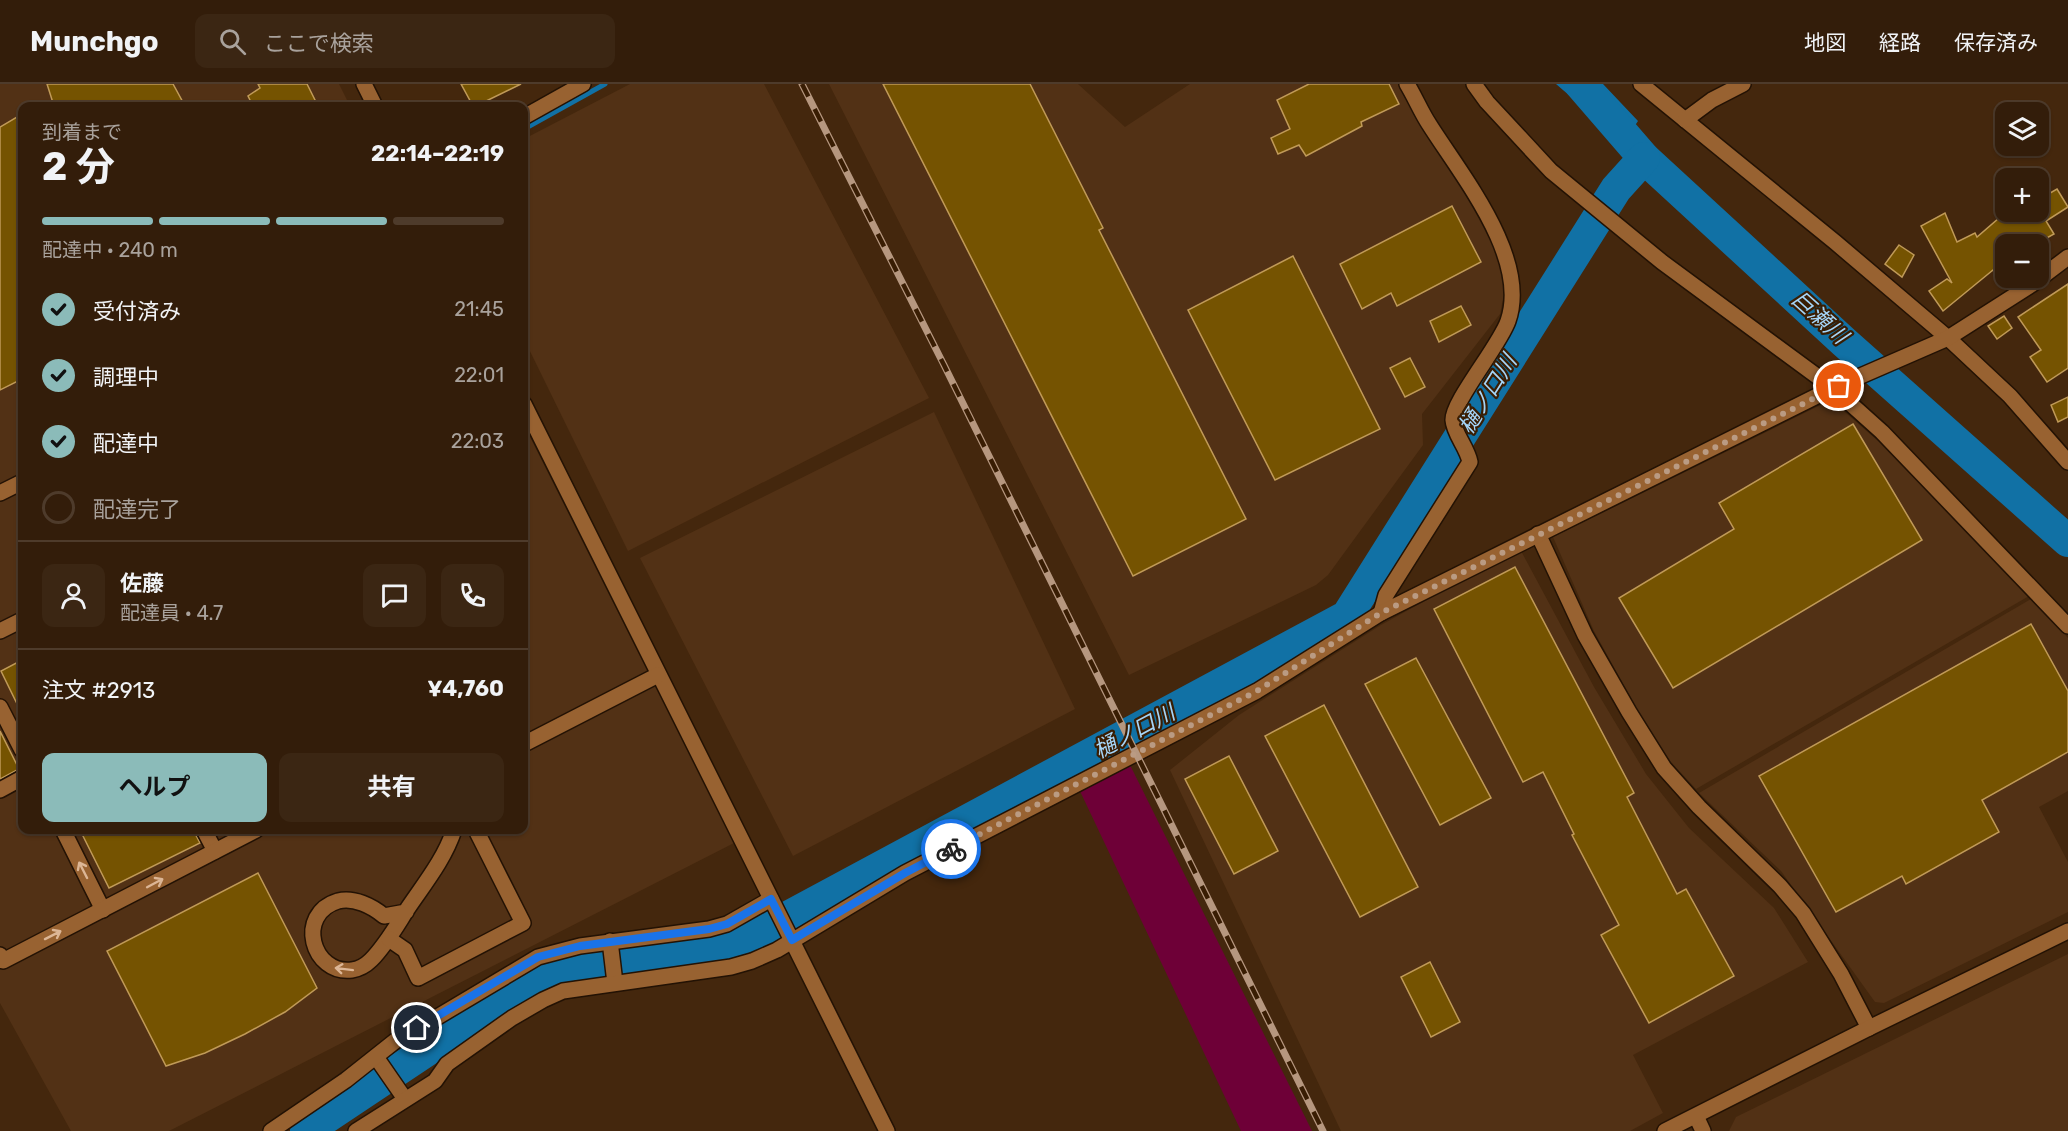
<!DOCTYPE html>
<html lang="ja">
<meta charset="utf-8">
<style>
body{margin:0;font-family:Rubik,"Noto Sans JP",sans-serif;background:#3b2613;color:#f1f3f6;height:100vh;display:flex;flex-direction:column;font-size:22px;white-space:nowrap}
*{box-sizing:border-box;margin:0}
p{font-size:20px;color:#a9a29c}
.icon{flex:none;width:33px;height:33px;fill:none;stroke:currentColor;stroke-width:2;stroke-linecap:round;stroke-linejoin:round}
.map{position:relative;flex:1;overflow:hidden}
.sheet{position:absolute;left:18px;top:18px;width:510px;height:732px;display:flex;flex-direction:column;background:#331d0a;border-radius:12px;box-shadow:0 2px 4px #0004,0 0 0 2px #4e3b2b}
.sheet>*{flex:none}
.tools{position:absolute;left:1995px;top:18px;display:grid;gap:12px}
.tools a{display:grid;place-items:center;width:54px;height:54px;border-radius:12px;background:#331d0a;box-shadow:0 2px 4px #0004,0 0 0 2px #4e3b2b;font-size:30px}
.pin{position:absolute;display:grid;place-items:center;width:51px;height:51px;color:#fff;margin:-26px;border:3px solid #fff;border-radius:50%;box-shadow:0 2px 6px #0007}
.courier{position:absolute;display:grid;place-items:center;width:60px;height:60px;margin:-30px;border:4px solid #1a73e8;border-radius:50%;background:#fff;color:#222;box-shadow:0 2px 8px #0007}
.summary em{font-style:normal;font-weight:700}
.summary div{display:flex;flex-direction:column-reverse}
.summary{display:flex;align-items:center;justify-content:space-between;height:102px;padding:0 24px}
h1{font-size:39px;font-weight:700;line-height:45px}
.bar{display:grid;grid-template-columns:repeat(4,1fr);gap:9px 6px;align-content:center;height:72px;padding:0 24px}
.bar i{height:8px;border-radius:4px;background:#4e3b2b}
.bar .selected{background:#8bbbb9}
.bar p{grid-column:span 4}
.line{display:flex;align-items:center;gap:15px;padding:0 24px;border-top:2px solid #4e3b2b}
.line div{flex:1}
.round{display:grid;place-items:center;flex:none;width:63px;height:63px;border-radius:12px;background:#3b2613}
ol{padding:0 24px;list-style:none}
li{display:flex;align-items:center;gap:18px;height:66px}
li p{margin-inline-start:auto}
li .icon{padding:6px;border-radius:50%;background:#8bbbb9;color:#111;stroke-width:4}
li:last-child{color:#a9a29c}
li i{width:33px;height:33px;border:3px solid #4e3b2b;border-radius:50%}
.primary-button{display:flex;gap:12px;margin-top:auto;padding:12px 24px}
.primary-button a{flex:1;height:69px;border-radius:12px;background:#8bbbb9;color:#111;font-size:24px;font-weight:700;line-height:69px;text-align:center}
.primary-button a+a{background:#3b2613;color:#f1f3f6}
header{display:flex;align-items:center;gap:36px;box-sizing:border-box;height:84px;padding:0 30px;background:#331d0a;border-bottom:2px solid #4e3b2b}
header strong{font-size:28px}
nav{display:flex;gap:33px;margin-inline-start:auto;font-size:21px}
.search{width:420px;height:54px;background:#3b2613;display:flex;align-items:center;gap:15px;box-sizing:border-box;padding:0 21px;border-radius:12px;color:#a9a29c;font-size:22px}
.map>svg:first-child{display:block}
.built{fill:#523115}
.green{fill:#6e0037}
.water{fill:#1171a5}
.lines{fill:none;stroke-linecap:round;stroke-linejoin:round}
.stream{stroke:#1171a5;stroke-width:5}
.river{stroke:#1171a5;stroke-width:32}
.building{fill:#755301;stroke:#c09a58;stroke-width:1.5}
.minor-casing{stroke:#231204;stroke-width:18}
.minor{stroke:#986231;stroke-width:15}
.rail-casing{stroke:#b6977f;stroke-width:7}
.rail{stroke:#391d03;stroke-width:4.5;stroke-dasharray:14;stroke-linecap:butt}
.oneway{stroke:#dcb696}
.done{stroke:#ba9b83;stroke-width:6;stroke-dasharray:0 10.8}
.route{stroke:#1a73e8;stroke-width:8}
.labels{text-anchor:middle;stroke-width:4.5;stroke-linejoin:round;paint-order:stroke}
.water-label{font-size:22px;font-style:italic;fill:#a5d5f8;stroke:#391d03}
</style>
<header>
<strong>Munchgo</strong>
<div class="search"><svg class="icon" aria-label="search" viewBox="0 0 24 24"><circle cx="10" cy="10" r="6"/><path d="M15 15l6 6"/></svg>ここで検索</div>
<nav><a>地図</a><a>経路</a><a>保存済み</a></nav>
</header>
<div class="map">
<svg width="2068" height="1047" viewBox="0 0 2068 1047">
<rect width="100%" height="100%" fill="#44270d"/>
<!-- built -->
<g class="built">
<path d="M0,0H339L350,22H22V746H524V341L734,759L169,1047H71L0,919Z"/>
<path d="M630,0H764L929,314L628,467L524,255V55Z"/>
<path d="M829,0H1078L1125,43L1190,0H1399L1421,41L1454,88L1491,155L1506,199L1500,230L1422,330L1423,361L1328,491L1316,501L1129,591Z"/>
<path d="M1831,316L1878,357L2029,512L1696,705L1670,677L1639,629L1594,547L1553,453Z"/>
<path d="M934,328L1075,625L793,772L640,474Z"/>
<path d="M1520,465L1594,603L1646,690L1689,744L1774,824L1808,878L1633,971L1663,1029L1630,1047H1341L1170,686L1239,631L1381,541Z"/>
<path d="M2031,515L2068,554V707L2039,723L2068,778V828L1884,919L1875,918L1781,787L1699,709Z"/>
<path d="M2068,870V1047H1729L1736,1033Z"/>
</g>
<!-- green -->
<path class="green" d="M1129,679L1312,1047H1241L1079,705Z"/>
<!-- water -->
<path class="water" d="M1556,0H1603L1638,37L1618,67L1592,31Z"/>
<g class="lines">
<!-- stream -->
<path class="stream" d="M524,45L605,0"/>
<!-- river -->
<g class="river">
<path d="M1580,0L1644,74L1844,258L2068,457"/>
<path d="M306,1047L492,923L538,895L570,881L713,866L747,855L1347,532L1616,105L1644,74"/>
</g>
</g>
<!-- building -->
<g class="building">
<path d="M47,0H173L185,22H54Z"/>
<path d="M258,0H307L318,22H253L248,12L260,4Z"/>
<path d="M461,0H521L476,22H473Z"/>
<path d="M883,0H1030L1103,144L1099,146L1246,435L1133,492Z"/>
<path d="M1309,0H1389L1399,20L1361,38L1362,42L1306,72L1299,61L1278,70L1271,54L1290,45L1277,16Z"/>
<path d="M22,30V295L0,306V43Z"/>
<path d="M2057,105L2068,123L2046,137L2054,150L2036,160H2006V202L1993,186L1943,227L1929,207L1947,195L1952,199L1921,142L1945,129L1957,158L1975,149L1977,153L2006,128H2038V116Z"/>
<path d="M1452,122L1481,178L1397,222L1391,209L1362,225L1340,180Z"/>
<path d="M1899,161L1914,171L1902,193L1885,180Z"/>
<path d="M1293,172L1380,345L1275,396L1188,226Z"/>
<path d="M2068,200V284L2047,298L2030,273L2041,266L2018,233Z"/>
<path d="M1461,222L1471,241L1439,258L1430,237Z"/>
<path d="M2004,232L2012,244L1997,255L1988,242Z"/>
<path d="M1410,274L1425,303L1405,313L1390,284Z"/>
<path d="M2068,313V333L2058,338L2051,321Z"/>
<path d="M1853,340L1922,456L1673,604L1619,514L1734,445L1719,419Z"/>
<path d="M1515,483L1634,709L1627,713L1677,810L1686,805L1734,892L1649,939L1601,851L1619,841L1572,751L1574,750L1543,688L1523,698L1434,525Z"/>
<path d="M2031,540L2068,607V668L1982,716L1999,748L1906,800L1902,792L1836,828L1759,692Z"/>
<path d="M1416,574L1491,714L1440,741L1365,600Z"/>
<path d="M22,576V630L1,587Z"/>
<path d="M1324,621L1418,803L1360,833L1265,652Z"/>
<path d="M0,647L19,685L0,695Z"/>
<path d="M1229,672L1278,767L1234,790L1185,695Z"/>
<path d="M80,746H193L200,759L109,804Z"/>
<path d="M258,789L317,904L285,928L245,950L205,969L166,982L107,867Z"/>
<path d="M1430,878L1460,938L1431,953L1401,893Z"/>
</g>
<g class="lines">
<defs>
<g id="minor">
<path d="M364,0L375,22"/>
<path d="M1474,0L1487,18L1551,87L1662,178L1833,304L1882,348L2068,542"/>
<path d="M1641,0L1835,158L1948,254L2010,312L2068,378"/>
<path d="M524,33L583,0"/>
<path d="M1685,36L1712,16L1743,0"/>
<path d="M524,320L887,1047"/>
<path d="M0,409L22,398"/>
<path d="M1538,450L1585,551L1629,628L1664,684L1699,723L1780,802L1803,829L1841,890L1869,944"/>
<path d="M1381,529L1386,511L1470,378C1467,363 1454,350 1453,336C1452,318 1500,261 1508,237C1530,174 1461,91 1429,40C1421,28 1415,13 1407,0"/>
<path d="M0,547L22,536"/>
<path d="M0,623L22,666"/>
<path d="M524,660L658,591"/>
<path d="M0,706L22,694"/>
<path d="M63,746L103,826"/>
<path d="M204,746L215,767"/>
<path d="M406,828L384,832C372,822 354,813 338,817C295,830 312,891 352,886C359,885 366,881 371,876C386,861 397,841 408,824C425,799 445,774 454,746"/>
<path d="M389,855L405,866L418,894L523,839L476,746"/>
<path d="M610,857L615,899"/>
<path d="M0,871L3,877L256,746"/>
<path d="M376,973L405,1015"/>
<path d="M1696,1032L1703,1047"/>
<path d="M271,1047L346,996L404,950L429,938L538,873L580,862L709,845L727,840L771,815"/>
<path d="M356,1047L435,997L447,980L512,934L543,916L563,907L731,883L752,877L777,866L905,789L1257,607L1381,529L1833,304L1948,254L2031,201L2068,173"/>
<path d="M1665,1047L1869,944L2068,847"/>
</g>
</defs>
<!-- minor casing -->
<use href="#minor" class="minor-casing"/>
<!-- minor -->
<use href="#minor" class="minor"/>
<defs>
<path id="rail" d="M802,0L944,281L1323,1047"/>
</defs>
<!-- rail casing -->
<use href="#rail" class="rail-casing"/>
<!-- rail -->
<use href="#rail" class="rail"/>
</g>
<!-- one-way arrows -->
<defs><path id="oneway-shaft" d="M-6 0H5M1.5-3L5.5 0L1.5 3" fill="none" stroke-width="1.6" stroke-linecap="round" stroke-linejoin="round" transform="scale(1.5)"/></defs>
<g class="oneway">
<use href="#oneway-shaft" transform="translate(83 786) rotate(-117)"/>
<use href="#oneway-shaft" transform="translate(155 799) rotate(-28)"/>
<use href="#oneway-shaft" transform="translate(53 851) rotate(-27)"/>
<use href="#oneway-shaft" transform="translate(344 885) rotate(-173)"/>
</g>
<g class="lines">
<!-- done -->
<path class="done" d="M951,765L1257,607L1381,529L1839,302"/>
<!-- route -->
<path class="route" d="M417,944L538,873L580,862L709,845L727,840L771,815L792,856L905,789L951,765"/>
</g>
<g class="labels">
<!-- water labels -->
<g class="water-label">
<text transform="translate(1820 233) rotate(42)" y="8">巨瀬川</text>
<text transform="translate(1487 310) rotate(-58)" y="8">樋ノ口川</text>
<text transform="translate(1134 647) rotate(-28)" y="8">樋ノ口川</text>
</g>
</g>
</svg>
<div class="tools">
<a><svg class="icon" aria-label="layers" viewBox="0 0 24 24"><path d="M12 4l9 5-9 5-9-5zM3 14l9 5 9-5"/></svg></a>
<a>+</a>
<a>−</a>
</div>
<div class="pin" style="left:1839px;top:302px;background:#ea580c"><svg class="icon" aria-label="bag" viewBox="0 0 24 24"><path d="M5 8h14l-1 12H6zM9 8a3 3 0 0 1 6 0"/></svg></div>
<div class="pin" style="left:417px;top:944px;background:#1f2937"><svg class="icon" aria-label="home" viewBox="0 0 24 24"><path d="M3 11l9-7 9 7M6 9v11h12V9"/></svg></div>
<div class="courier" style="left:951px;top:765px"><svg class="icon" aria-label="bike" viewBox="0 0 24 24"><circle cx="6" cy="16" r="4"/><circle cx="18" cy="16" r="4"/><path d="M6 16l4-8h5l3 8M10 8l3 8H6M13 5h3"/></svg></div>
<section class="sheet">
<div class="summary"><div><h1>2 分</h1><p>到着まで</p></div><em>22:14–22:19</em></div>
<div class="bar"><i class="selected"></i><i class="selected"></i><i class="selected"></i><i></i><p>配達中 · 240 m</p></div>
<ol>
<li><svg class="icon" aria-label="check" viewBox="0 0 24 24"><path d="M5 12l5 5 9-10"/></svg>受付済み<p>21:45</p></li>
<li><svg class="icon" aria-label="check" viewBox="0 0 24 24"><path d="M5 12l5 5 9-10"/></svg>調理中<p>22:01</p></li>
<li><svg class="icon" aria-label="check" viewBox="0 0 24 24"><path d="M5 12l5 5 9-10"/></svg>配達中<p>22:03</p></li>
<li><i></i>配達完了</li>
</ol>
<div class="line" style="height:108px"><a class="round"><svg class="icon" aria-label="person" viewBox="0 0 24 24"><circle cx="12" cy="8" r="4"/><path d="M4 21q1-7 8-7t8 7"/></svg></a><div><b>佐藤</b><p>配達員 · 4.7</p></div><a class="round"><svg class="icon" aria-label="chat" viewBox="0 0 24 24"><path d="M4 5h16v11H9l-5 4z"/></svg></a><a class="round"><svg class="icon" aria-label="phone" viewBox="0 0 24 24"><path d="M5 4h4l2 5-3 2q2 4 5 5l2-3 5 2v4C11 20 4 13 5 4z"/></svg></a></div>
<div class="line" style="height:78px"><div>注文 #2913</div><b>¥4,760</b></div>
<div class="primary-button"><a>ヘルプ</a><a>共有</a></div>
</section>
</div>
